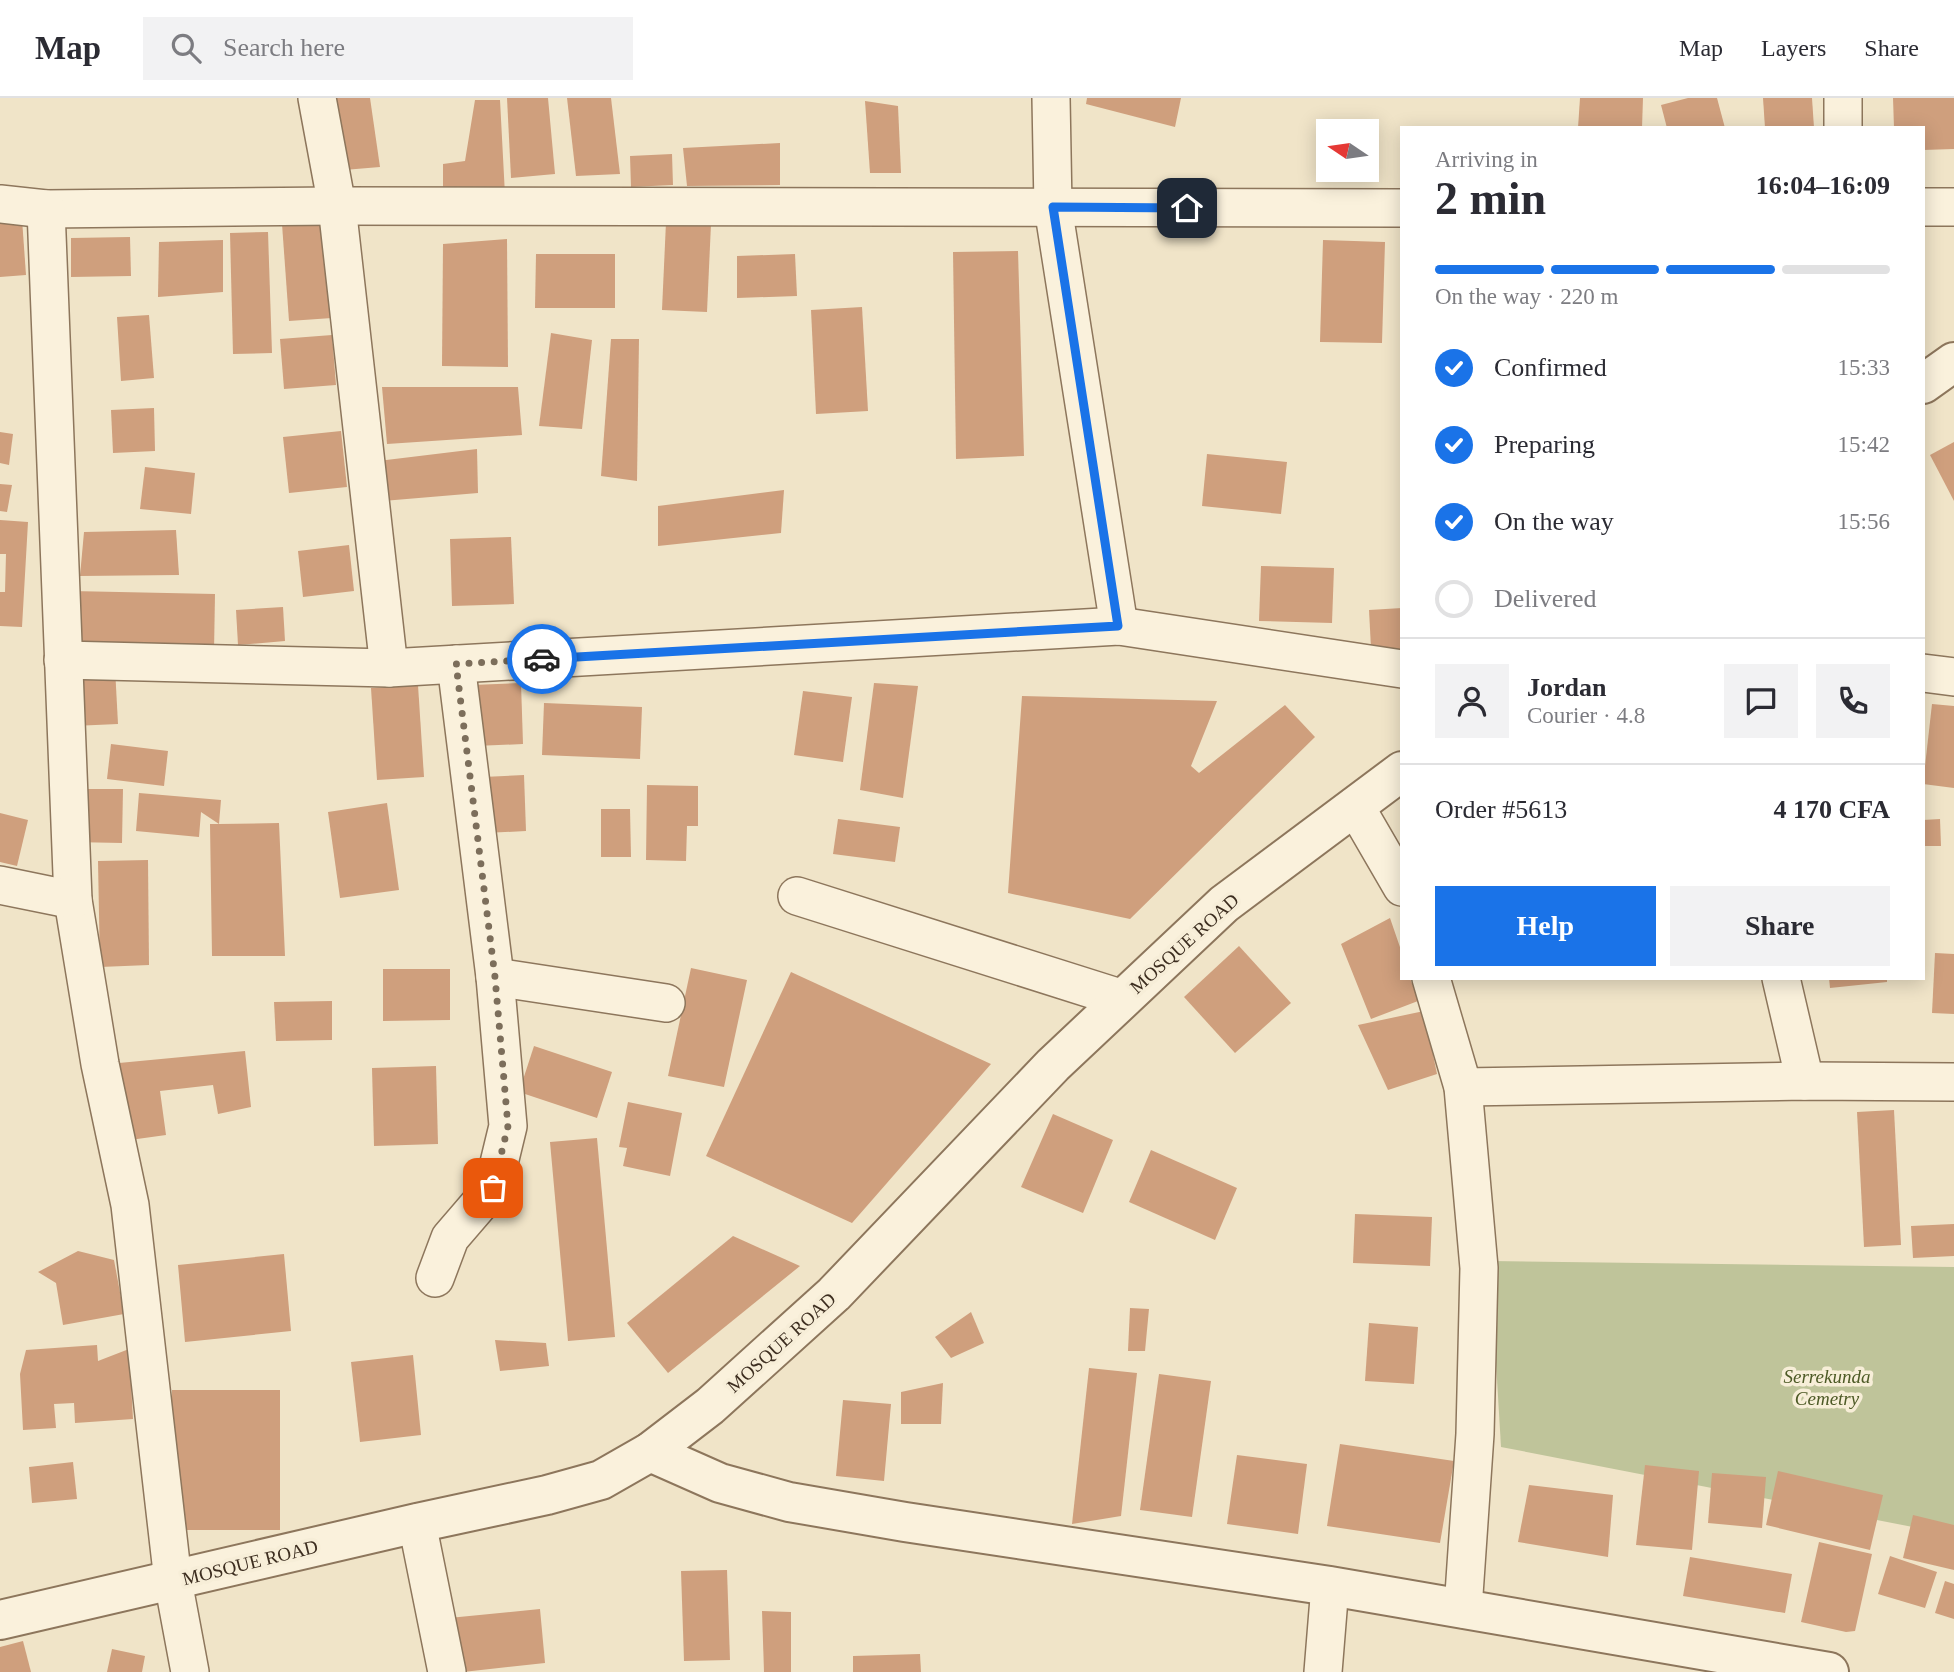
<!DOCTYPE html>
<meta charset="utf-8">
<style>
body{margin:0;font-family:Georgia,serif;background:#f2f2f3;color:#2b2b33;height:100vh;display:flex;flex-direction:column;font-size:26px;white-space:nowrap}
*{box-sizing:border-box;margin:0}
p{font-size:23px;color:#7c7c81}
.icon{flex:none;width:38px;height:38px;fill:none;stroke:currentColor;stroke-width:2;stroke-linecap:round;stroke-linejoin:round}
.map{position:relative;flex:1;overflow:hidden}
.drawer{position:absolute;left:1400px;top:28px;width:525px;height:854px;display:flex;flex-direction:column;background:#fff;border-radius:0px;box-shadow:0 4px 18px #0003}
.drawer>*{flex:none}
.needle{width:46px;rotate:283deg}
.tools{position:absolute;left:1316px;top:21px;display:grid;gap:14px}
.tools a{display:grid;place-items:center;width:63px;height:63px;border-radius:0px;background:#fff;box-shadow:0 4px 18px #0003;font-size:35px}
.pin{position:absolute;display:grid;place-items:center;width:60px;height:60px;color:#fff;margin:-30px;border-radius:14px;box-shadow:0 4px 10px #0006}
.courier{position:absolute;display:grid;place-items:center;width:70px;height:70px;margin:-35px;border:5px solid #1a73e8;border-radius:50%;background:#fff;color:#222;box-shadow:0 2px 9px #0007}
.head em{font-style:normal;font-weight:600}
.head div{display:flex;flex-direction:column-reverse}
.head{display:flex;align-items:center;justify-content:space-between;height:119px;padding:0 35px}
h1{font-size:46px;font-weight:600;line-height:52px}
.bar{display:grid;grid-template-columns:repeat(4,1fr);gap:10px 7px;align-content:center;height:84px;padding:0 35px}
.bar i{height:9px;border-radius:5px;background:#e1e1e2}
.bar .on{background:#1a73e8}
.bar p{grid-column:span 4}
.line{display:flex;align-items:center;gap:18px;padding:0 35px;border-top:2px solid #e1e1e2}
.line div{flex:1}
.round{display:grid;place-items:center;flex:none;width:74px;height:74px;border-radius:0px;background:#f2f2f3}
ol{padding:0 35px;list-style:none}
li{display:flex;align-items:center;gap:21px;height:77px}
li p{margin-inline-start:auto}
li .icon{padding:7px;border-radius:50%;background:#1a73e8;color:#fff;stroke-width:4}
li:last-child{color:#7c7c81}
li i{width:38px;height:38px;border:4px solid #e1e1e2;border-radius:50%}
.action{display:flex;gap:14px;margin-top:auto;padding:14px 35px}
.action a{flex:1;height:80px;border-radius:0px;background:#1a73e8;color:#fff;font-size:28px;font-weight:600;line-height:80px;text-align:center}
.action a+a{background:#f2f2f3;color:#2b2b33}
header{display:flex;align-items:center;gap:42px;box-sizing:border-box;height:98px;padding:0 35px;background:#fff;border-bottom:2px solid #e1e1e2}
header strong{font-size:33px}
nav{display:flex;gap:38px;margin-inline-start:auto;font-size:24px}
.search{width:490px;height:63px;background:#f2f2f3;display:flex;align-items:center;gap:18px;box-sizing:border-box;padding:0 24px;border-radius:0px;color:#7c7c81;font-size:26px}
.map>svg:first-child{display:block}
.cemetery{fill:#bfc49a}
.building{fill:#cf9f7d}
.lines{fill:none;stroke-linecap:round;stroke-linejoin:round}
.minor-casing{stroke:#8d765c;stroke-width:40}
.tertiary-casing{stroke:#8d765c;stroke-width:42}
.minor{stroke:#faf1dc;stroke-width:37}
.tertiary{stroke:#faf1dc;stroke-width:38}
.done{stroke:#7c6e5b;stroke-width:7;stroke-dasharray:0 12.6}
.route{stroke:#1a73e8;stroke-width:9}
.labels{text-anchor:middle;stroke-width:7;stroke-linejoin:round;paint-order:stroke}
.street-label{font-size:19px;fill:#3d2e20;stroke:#f7eed8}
.park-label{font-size:19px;font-style:italic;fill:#4d5a26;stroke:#f7eed8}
</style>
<header>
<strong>Map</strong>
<div class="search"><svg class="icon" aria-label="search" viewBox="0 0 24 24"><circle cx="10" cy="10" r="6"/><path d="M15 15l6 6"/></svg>Search here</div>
<nav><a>Map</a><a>Layers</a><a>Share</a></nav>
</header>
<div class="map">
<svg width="1954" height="1574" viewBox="0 0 1954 1574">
<rect width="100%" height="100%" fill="#f0e4c8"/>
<!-- cemetery -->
<path class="cemetery" d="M1490,1163L1954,1169V1437L1501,1349Z"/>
<!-- building -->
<g class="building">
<path d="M318,0H370L380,69L332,73Z"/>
<path d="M507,0H548L555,76L511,80Z"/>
<path d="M567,0H611L620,76L576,78Z"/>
<path d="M1087,0H1181L1175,29L1086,6Z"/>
<path d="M1580,0H1643L1642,30H1578Z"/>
<path d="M1688,0H1717L1725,30H1667L1661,7Z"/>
<path d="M1763,0H1812L1814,30H1765Z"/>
<path d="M1893,0H1954V51L1923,52V30H1894Z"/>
<path d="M475,2H500L505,97H443V66L465,63Z"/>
<path d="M865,3L898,8L901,75H870Z"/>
<path d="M780,45V87L687,88L683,50Z"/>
<path d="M672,56L673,87L631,89L630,58Z"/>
<path d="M22,121L26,177L0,179V123Z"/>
<path d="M325,123L332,220L289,223L282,126Z"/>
<path d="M666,124L711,126L707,214L662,212Z"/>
<path d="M268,134L272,255L233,256L230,135Z"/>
<path d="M130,139L131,178L71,179V140Z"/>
<path d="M507,141L508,269L442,268L443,146Z"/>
<path d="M223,142V194L158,199L159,144Z"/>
<path d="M1323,142L1385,144L1382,245L1320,244Z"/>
<path d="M1018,153L1024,358L956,361L953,154Z"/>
<path d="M536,156H615V210H535Z"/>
<path d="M795,156L797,198L737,200V158Z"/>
<path d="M862,209L868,313L816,316L811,212Z"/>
<path d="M149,217L154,280L121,283L117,219Z"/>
<path d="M551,235L592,242L582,331L539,328Z"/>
<path d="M332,237L336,287L284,291L280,241Z"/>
<path d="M611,241H639L637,383L601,378Z"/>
<path d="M382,289H518L522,337L387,346Z"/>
<path d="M154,310L155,353L113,355L111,312Z"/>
<path d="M341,333L347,389L289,395L283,339Z"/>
<path d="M0,334L13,336L9,367L0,365Z"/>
<path d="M1954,344V403L1930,357Z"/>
<path d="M477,351L478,395L383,403L378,363Z"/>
<path d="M1207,356L1287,364L1281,416L1202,408Z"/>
<path d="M145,369L195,375L191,416L140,411Z"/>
<path d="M0,386L12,387L7,414L0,413Z"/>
<path d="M784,392L781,435L658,448V408Z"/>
<path d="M0,422L28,424L22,529L0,528V494H5L6,456H0Z"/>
<path d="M176,432L179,477L80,478L84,434Z"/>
<path d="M511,439L514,506L452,508L450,441Z"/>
<path d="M349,447L354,493L303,499L298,453Z"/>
<path d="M1261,468L1334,470L1332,525L1259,523Z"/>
<path d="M71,493L215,496L214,554L70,551Z"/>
<path d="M283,509L285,543L238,547L236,512Z"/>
<path d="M1402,510V553L1371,550L1369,512Z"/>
<path d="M115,570L118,626L73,628L70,572Z"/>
<path d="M521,585L523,646L475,648L472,587Z"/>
<path d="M874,585L918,588L903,700L860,692Z"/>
<path d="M418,587L424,679L377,682L371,590Z"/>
<path d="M803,593L852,599L843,664L794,657Z"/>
<path d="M1022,598L1217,603L1191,668L1199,675L1285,607L1315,639L1130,821L1008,795Z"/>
<path d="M544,605L642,609L640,661L542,657Z"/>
<path d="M1932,606L1954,608V690L1923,686Z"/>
<path d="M111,646L168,653L164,688L107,681Z"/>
<path d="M524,677L526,733L485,735L483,679Z"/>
<path d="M647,687L698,688V728H687L686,763L646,762Z"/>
<path d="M71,691H123L122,745L72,744Z"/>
<path d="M139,695L221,702L219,726L279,725L285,858H212L210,726H219L201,714L199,739L136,733Z"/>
<path d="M387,705L399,792L340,800L328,714Z"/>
<path d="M601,711H630L631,759H601Z"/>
<path d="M0,715L28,722L17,768L0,764Z"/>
<path d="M838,721L900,729L895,764L833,756Z"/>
<path d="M1940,721L1941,748H1923V722Z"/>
<path d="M148,762L149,867L100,869L98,763Z"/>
<path d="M1390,820L1402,855V880H1410L1418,903L1371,921L1341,846Z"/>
<path d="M1239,848L1291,905L1235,955L1184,899Z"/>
<path d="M1935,855L1954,856V916L1932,915Z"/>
<path d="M691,870L747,882L724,989L668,978Z"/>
<path d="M383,871H450V922L383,923Z"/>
<path d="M791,874L991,966L852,1125L706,1058Z"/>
<path d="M1829,880H1887V884L1830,890Z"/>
<path d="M332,903V942L276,943L274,904Z"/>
<path d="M1424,913L1437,976L1388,992L1358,927Z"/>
<path d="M534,948L612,974L597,1020L519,994Z"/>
<path d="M245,953L251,1009L218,1016L213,987L160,993L166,1037L130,1042L119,965Z"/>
<path d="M436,968L438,1046L374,1048L372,970Z"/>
<path d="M628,1004L682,1015L670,1078L623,1068L627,1050L619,1049Z"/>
<path d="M1894,1012L1901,1147L1864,1149L1857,1014Z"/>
<path d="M1053,1016L1113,1042L1083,1115L1021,1089Z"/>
<path d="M597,1040L615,1239L568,1243L550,1044Z"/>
<path d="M1151,1052L1237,1090L1215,1142L1129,1104Z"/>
<path d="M1355,1116L1432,1119L1430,1168L1353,1165Z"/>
<path d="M1954,1126V1158L1913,1160L1911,1128Z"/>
<path d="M733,1138L800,1168L668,1275L627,1225Z"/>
<path d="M78,1153L114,1162L124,1216L63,1227L56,1185L38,1174Z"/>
<path d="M284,1156L291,1233L185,1244L178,1167Z"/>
<path d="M1130,1210L1149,1211L1145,1253H1128Z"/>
<path d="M971,1214L984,1245L951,1260L935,1239Z"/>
<path d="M1369,1225L1418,1229L1414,1286L1365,1283Z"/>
<path d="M495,1242L546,1245L549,1268L500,1273Z"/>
<path d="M97,1247L98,1263L129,1251L133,1321L75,1325L74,1305L54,1306L56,1330L23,1332L20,1276L26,1252Z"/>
<path d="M413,1257L421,1337L360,1344L351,1264Z"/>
<path d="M1089,1270L1137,1275L1121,1418L1072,1426Z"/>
<path d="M1159,1276L1211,1283L1192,1419L1140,1412Z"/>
<path d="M943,1285L941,1326H901V1294Z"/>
<path d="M172,1292H280V1432H171Z"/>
<path d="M843,1302L891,1306L884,1383L836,1378Z"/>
<path d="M1340,1346L1454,1363L1440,1445L1327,1428Z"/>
<path d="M1237,1357L1307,1366L1298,1436L1227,1426Z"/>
<path d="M73,1364L77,1401L32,1405L29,1369Z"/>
<path d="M1645,1367L1699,1373L1692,1452L1636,1447Z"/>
<path d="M1778,1373L1883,1397L1870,1452L1766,1427Z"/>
<path d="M1712,1375L1766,1379L1762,1430L1708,1425Z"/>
<path d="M1529,1387L1613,1397L1608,1459L1518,1444Z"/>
<path d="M1913,1417L1954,1427V1472L1903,1460Z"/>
<path d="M1819,1444L1872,1456L1855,1533L1846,1534L1801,1524Z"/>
<path d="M1890,1458L1937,1474L1925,1510L1878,1496Z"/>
<path d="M1690,1459L1792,1476L1785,1515L1683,1498Z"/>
<path d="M727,1472L730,1562L684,1563L681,1473Z"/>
<path d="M1945,1483L1954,1486V1521L1935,1515Z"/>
<path d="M540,1511L545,1565L463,1574L449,1520Z"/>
<path d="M762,1513L791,1514V1574H764Z"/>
<path d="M23,1543L31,1574H0V1549Z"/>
<path d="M112,1551L145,1558L142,1574H107Z"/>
<path d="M920,1556L921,1574H853V1558Z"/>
</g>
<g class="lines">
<defs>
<g id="minor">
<path d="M317,0L337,108L389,570"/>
<path d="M1051,0L1053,109L1119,528"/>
<path d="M1843,0V30"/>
<path d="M0,106L46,111L337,108L1402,110"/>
<path d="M1923,109H1954"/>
<path d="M46,111L73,802L100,966L130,1107L173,1483L190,1574"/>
<path d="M63,562L389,570L1119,528L1402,571"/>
<path d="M1923,575L1954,579"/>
<path d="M1355,708L1402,789"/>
<path d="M0,787L73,802"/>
<path d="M797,798L1123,901"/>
<path d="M495,879L666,905"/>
<path d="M1431,880L1463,989L1479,1170L1475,1336L1463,1511"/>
<path d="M1781,880L1805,983"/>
<path d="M1463,989L1805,983L1954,984"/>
<path d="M435,1180L450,1140L493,1090L508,1028L495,879L456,566"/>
<path d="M417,1425L447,1574"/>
<path d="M1323,1574L1330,1488"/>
</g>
<g id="tertiary">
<path d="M1923,286L1954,264"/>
<path d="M650,1354L720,1385L789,1404L905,1424L1330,1488L1829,1574"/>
<path d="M0,1522L417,1425L547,1397L601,1382L650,1354L710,1308L834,1196L1053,967L1224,806L1402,673"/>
</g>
</defs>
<!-- minor casing -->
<use href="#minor" class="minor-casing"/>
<!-- tertiary casing -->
<use href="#tertiary" class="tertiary-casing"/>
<!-- minor -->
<use href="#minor" class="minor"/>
<!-- tertiary -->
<use href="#tertiary" class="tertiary"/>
</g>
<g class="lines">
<!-- done -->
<path class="done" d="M493,1090L508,1028L495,879L456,566L542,561"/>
<!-- route -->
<path class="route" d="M542,561L1118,528L1053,109L1187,110"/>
</g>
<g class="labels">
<!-- street labels -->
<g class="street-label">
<text transform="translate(1184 845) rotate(-42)" y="7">MOSQUE ROAD</text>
<text transform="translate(781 1244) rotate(-42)" y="7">MOSQUE ROAD</text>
<text transform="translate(250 1464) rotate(-14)" y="7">MOSQUE ROAD</text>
</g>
<!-- park labels -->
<g class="park-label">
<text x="1827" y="1285">Serrekunda<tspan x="1827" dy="22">Cemetry</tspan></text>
</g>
</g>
</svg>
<div class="tools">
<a><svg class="needle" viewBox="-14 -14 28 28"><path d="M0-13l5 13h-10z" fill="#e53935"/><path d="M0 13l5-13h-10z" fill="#7c7c81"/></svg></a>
</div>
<div class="pin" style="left:493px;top:1090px;background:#ea580c"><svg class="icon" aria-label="bag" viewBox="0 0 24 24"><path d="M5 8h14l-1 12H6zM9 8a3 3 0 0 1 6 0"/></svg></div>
<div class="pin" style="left:1187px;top:110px;background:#1f2937"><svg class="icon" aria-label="home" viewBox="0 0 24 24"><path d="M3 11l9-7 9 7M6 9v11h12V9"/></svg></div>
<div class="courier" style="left:542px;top:561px"><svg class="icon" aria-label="car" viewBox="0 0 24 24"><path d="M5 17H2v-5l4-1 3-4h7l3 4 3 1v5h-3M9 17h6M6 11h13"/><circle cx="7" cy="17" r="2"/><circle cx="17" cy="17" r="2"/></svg></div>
<section class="drawer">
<div class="head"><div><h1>2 min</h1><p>Arriving in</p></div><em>16:04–16:09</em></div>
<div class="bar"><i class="on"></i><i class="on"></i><i class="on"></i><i></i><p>On the way · 220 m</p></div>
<ol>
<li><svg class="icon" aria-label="check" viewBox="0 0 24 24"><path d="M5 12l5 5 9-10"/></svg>Confirmed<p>15:33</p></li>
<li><svg class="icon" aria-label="check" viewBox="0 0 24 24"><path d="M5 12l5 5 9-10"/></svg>Preparing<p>15:42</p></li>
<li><svg class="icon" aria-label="check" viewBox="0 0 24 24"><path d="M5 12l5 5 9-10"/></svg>On the way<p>15:56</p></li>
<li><i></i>Delivered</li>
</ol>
<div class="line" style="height:126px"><a class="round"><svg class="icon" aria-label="person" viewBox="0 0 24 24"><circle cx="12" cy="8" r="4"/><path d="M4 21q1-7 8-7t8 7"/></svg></a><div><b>Jordan</b><p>Courier · 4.8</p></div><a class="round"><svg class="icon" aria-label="chat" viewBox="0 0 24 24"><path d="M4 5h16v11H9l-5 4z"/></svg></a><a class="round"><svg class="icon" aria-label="phone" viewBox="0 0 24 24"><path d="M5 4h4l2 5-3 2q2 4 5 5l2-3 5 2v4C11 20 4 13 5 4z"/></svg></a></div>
<div class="line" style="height:91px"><div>Order #5613</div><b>4 170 CFA</b></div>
<div class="action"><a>Help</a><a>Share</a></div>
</section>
</div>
